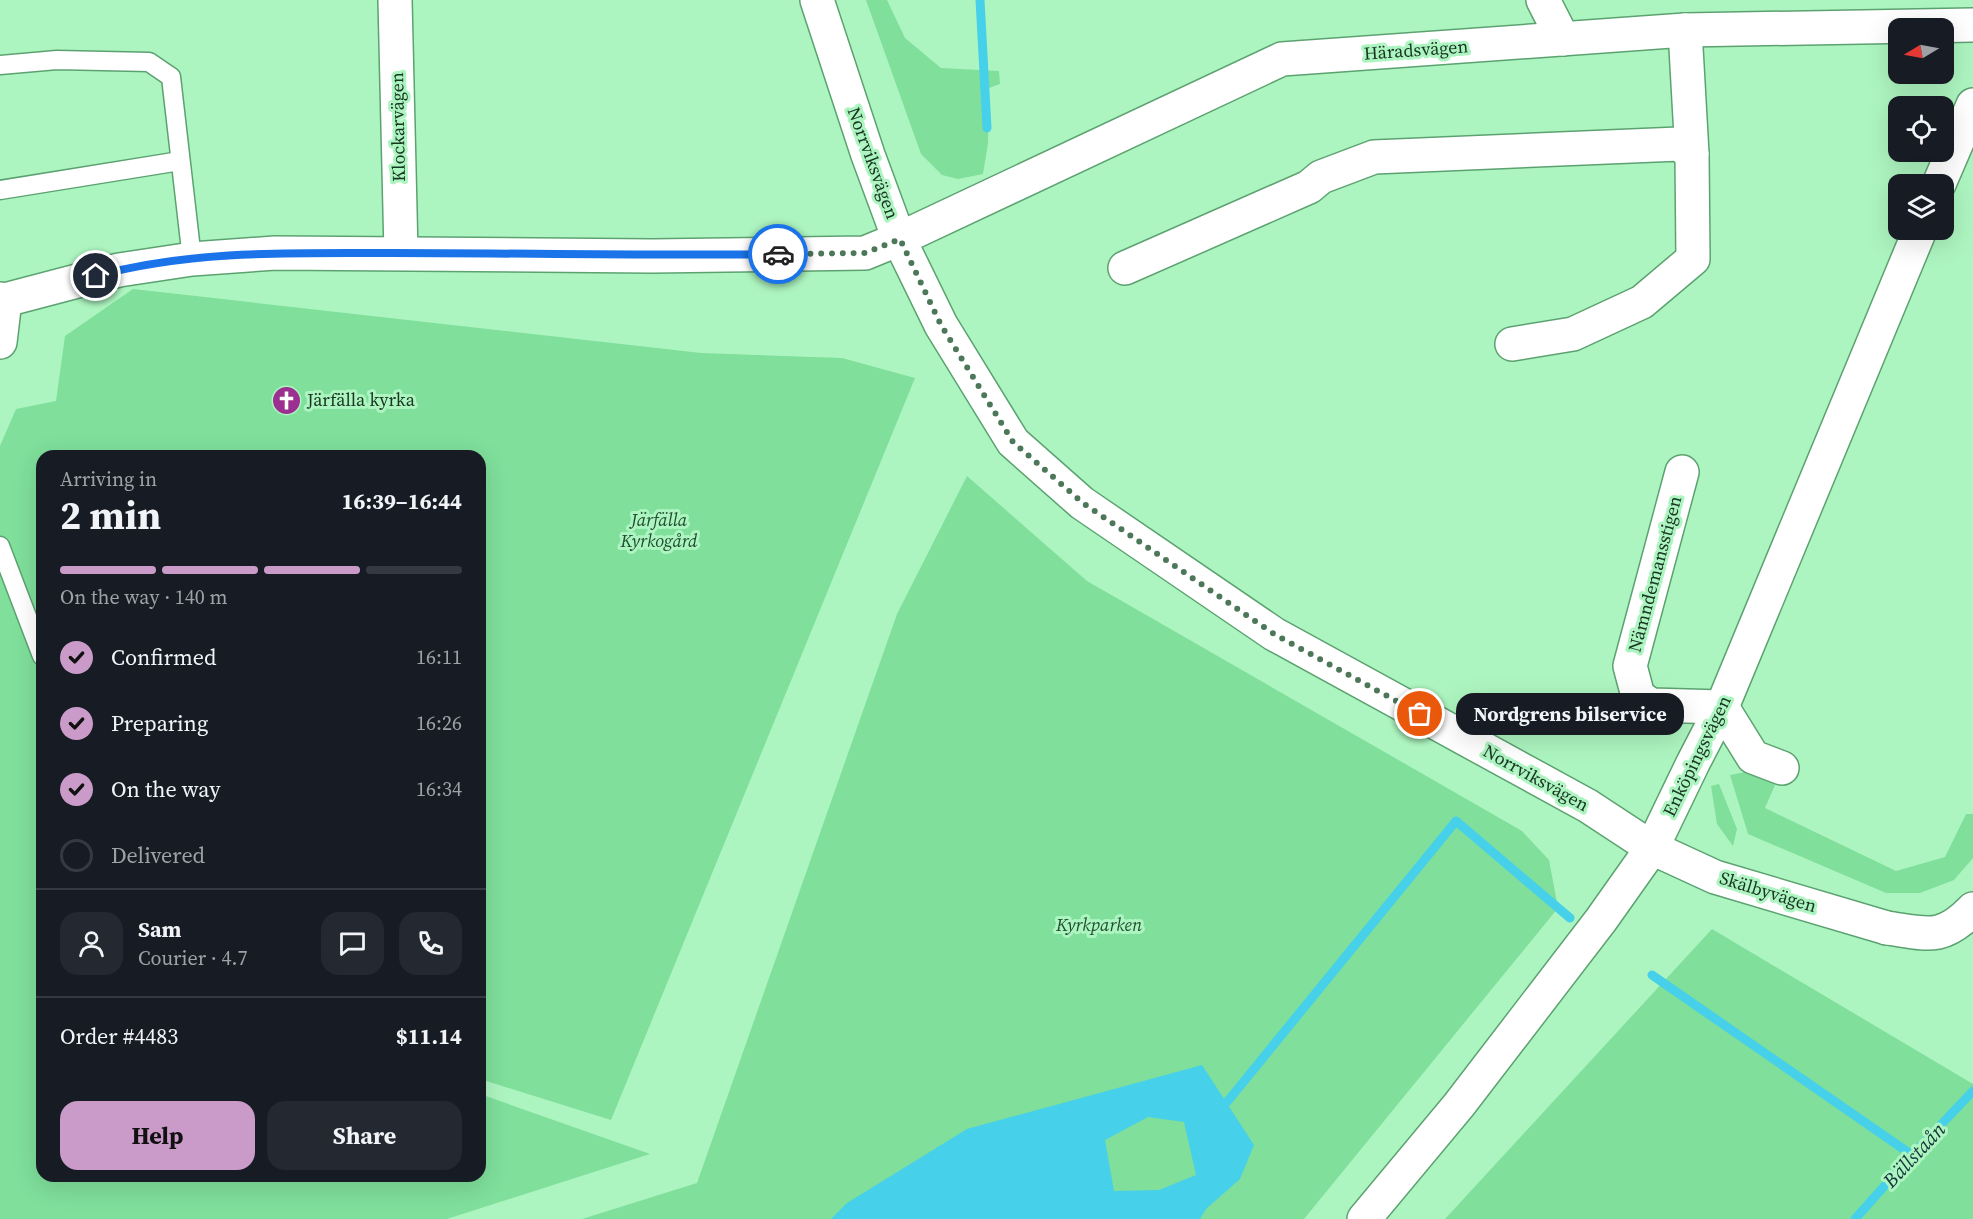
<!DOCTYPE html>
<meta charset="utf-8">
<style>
body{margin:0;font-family:"Source Serif 4",serif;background:#242831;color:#f1f3f6;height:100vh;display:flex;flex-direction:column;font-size:22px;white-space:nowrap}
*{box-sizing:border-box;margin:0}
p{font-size:20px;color:#9ea1a6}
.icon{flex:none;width:33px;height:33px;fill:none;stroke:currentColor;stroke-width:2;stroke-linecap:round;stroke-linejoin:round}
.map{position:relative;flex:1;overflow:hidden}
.details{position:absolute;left:36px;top:450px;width:450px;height:732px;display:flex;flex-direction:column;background:#171b24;border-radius:18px;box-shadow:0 6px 24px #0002}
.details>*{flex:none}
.needle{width:39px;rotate:260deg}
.fabs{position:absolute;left:1888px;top:18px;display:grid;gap:12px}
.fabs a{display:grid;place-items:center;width:66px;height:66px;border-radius:12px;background:#171b24;box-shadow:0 6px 24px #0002;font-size:30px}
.pin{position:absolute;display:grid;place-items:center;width:51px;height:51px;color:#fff;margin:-26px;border:3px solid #fff;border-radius:50%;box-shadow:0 2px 6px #0007}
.courier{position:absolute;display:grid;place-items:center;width:60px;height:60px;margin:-30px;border:4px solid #1a73e8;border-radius:50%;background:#fff;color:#222;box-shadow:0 2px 8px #0007}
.bubble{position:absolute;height:42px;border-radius:18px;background:#171b24;box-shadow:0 6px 24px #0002;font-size:20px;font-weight:700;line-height:42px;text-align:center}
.head em{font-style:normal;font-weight:700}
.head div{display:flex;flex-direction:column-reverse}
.head{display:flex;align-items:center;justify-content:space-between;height:102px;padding:0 24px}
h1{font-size:39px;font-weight:700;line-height:45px}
.bar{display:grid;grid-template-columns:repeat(4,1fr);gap:9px 6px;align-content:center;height:72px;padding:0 24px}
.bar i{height:8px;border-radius:4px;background:#363941}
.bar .active{background:#ca9bc9}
.bar p{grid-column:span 4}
.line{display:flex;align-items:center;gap:15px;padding:0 24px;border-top:2px solid #363941}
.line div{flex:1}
.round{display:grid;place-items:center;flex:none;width:63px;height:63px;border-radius:18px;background:#242831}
ol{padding:0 24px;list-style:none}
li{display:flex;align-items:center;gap:18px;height:66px}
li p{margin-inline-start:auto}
li .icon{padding:6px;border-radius:50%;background:#ca9bc9;color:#111;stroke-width:4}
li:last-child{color:#9ea1a6}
li i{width:33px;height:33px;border:3px solid #363941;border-radius:50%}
.button{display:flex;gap:12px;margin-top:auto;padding:12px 24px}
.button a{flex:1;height:69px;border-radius:18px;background:#ca9bc9;color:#111;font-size:24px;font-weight:700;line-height:69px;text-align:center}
.button a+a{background:#242831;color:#f1f3f6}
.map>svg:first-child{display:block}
.green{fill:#7fdf9b}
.water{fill:#47d0e9;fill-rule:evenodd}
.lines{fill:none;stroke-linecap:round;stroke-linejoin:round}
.stream{stroke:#47d0e9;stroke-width:9}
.service-casing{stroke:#5ca271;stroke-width:21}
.minor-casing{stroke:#5ca271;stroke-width:36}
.tertiary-casing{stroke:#5ca271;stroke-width:36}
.service{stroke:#fff;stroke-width:18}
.minor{stroke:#fff;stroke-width:33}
.tertiary{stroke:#fff;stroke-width:33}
.done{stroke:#4c7859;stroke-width:6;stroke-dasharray:0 10.8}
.route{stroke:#1a73e8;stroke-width:8}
.labels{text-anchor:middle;stroke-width:6;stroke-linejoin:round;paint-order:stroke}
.street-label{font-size:18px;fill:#183521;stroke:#adf5c0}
.poi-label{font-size:18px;fill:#183521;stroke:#adf5c0;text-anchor:start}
.park-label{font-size:18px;font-style:italic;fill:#204d2e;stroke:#adf5c0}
.water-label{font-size:20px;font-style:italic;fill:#17343a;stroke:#adf5c0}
</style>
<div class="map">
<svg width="1973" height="1219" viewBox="0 0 1973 1219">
<rect width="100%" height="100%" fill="#adf5c0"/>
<!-- green -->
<g class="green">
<path d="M866,0H887L905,38L941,68L999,71L1000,84L989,88L988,143L983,174L958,179L942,175L921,154Z"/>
<path d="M133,289L701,353L842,358L915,378L611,1120L480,1079V456H42V1176H480V1094L650,1154L447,1219H0V446L16,409L56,401L65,336Z"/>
<path d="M967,476L1087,581L1522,831L1549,860L1558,908L1304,1219H582L697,1183L897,614Z"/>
<path d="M1756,770L1776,783L1765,808L1896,871L1945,857L1966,814H1973V858L1954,880L1920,893H1886L1748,834L1730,775Z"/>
<path d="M1719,784L1737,829L1733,846L1717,824L1711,786Z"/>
<path d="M1712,929L1973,1084V1219H1445Z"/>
</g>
<!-- water -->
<path class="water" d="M1202,1065L1254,1145L1240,1179L1206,1209L1200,1219H831L847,1203L967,1129ZM1148,1117L1184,1122L1196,1175L1159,1190L1114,1191L1105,1140Z"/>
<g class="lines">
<!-- stream -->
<g class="stream">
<path d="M980,0L987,128"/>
<path d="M1652,975L1912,1155"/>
<path d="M1227,1102L1456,821L1570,918"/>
<path d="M1855,1219L1912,1155L1973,1091"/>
</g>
<defs>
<g id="service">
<path d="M0,65L57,60L149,62L171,77L192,259"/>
<path d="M0,190L180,161"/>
<path d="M0,546L42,656"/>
</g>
<g id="minor">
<path d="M395,0L401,253"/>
<path d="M1543,0L1563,39"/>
<path d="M1939,184L1973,105"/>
<path d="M1125,268L1309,187L1321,177L1374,157L1679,144L1692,154"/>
<path d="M0,299L5,300L119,270L192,259L275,253L652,256L865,253L899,239L1282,59L1685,30L1973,25"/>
<path d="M0,342L5,300"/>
<path d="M1512,344L1573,334L1642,302L1693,259L1692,154L1685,30"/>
<path d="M1682,472L1630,666L1638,696L1651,705L1722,707"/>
<path d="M1722,707L1753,757L1782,768"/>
<path d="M1652,848L1693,763L1722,707L1920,230"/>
<path d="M1887,928C1928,934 1942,941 1973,909"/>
</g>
<g id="tertiary">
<path d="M817,0L868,155L899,239L941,325L1013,442L1082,503L1274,634L1588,806L1652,848L1715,877L1887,928"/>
<path d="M1364,1219L1459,1105L1601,920L1652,848"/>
</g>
</defs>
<!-- service casing -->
<use href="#service" class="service-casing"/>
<!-- minor casing -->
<use href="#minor" class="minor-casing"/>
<!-- tertiary casing -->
<use href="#tertiary" class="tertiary-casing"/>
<!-- service -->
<use href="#service" class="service"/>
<!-- minor -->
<use href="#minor" class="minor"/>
<!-- tertiary -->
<use href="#tertiary" class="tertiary"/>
</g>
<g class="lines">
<!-- done -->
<path class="done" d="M778,254L865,253L900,239L941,325L1013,442L1083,503L1274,634L1420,714"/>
<!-- route -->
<path class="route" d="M96,276C191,250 293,253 390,253C520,253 648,256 778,254"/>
</g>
<!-- icons -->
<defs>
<symbol id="church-disc" viewBox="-11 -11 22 22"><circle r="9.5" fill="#9b3091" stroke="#adf5c0"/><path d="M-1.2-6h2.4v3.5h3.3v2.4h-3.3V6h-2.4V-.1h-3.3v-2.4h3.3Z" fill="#fff"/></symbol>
</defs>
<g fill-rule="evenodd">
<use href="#church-disc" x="270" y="384" width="33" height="33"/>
</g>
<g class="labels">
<!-- street labels -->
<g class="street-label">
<text transform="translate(1416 50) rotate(-4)" y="6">Häradsvägen</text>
<text transform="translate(398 127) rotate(-91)" y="6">Klockarvägen</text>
<text transform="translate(873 163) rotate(70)" y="6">Norrviksvägen</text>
<text transform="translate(1655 574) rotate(-75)" y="6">Nämndemansstigen</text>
<text transform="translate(1697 756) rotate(-64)" y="6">Enköpingsvägen</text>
<text transform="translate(1536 778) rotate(29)" y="6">Norrviksvägen</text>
<text transform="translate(1768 892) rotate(17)" y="6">Skälbyvägen</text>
</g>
<!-- poi labels -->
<g class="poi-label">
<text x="307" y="406">Järfälla kyrka</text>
</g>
<!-- park labels -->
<g class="park-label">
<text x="659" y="526">Järfälla<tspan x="659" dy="21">Kyrkogård</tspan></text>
<text x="1099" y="931">Kyrkparken</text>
</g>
<!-- water labels -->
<g class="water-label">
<text transform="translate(1914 1155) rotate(-47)" y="7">Bällstaån</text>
</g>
</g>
</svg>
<div class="fabs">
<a><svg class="needle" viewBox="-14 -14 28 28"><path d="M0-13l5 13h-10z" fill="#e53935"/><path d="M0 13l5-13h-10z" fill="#9ea1a6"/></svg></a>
<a><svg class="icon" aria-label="locate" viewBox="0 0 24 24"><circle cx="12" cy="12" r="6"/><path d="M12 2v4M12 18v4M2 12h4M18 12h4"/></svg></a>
<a><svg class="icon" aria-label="layers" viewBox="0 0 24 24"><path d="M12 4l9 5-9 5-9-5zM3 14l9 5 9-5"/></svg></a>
</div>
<div class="pin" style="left:1420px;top:714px;background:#ea580c"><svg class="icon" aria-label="bag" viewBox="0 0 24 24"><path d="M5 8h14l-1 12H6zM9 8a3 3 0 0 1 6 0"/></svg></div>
<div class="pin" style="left:96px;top:276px;background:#1f2937"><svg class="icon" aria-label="home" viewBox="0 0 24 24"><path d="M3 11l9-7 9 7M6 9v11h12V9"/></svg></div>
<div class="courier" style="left:778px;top:254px"><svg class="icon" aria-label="car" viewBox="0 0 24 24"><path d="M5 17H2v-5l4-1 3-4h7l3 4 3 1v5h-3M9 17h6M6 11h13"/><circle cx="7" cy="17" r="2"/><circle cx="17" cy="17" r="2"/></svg></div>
<div class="bubble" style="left:1456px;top:693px;width:228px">Nordgrens bilservice</div>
<section class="details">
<div class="head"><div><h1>2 min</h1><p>Arriving in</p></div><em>16:39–16:44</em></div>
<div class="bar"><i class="active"></i><i class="active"></i><i class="active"></i><i></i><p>On the way · 140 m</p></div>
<ol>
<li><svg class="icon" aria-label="check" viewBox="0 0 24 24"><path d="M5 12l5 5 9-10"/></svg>Confirmed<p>16:11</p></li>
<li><svg class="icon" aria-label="check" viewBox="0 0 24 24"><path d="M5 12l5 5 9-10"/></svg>Preparing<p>16:26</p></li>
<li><svg class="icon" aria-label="check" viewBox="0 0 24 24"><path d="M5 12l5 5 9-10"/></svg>On the way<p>16:34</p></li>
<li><i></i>Delivered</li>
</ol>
<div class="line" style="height:108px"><a class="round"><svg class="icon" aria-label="person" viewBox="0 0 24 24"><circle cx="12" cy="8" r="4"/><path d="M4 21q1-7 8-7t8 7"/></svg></a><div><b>Sam</b><p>Courier · 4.7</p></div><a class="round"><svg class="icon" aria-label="chat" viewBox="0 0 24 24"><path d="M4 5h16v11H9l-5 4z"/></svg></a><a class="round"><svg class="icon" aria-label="phone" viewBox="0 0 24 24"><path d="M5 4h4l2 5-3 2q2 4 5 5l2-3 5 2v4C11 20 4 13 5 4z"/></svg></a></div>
<div class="line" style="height:78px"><div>Order #4483</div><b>$11.14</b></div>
<div class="button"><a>Help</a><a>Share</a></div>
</section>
</div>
